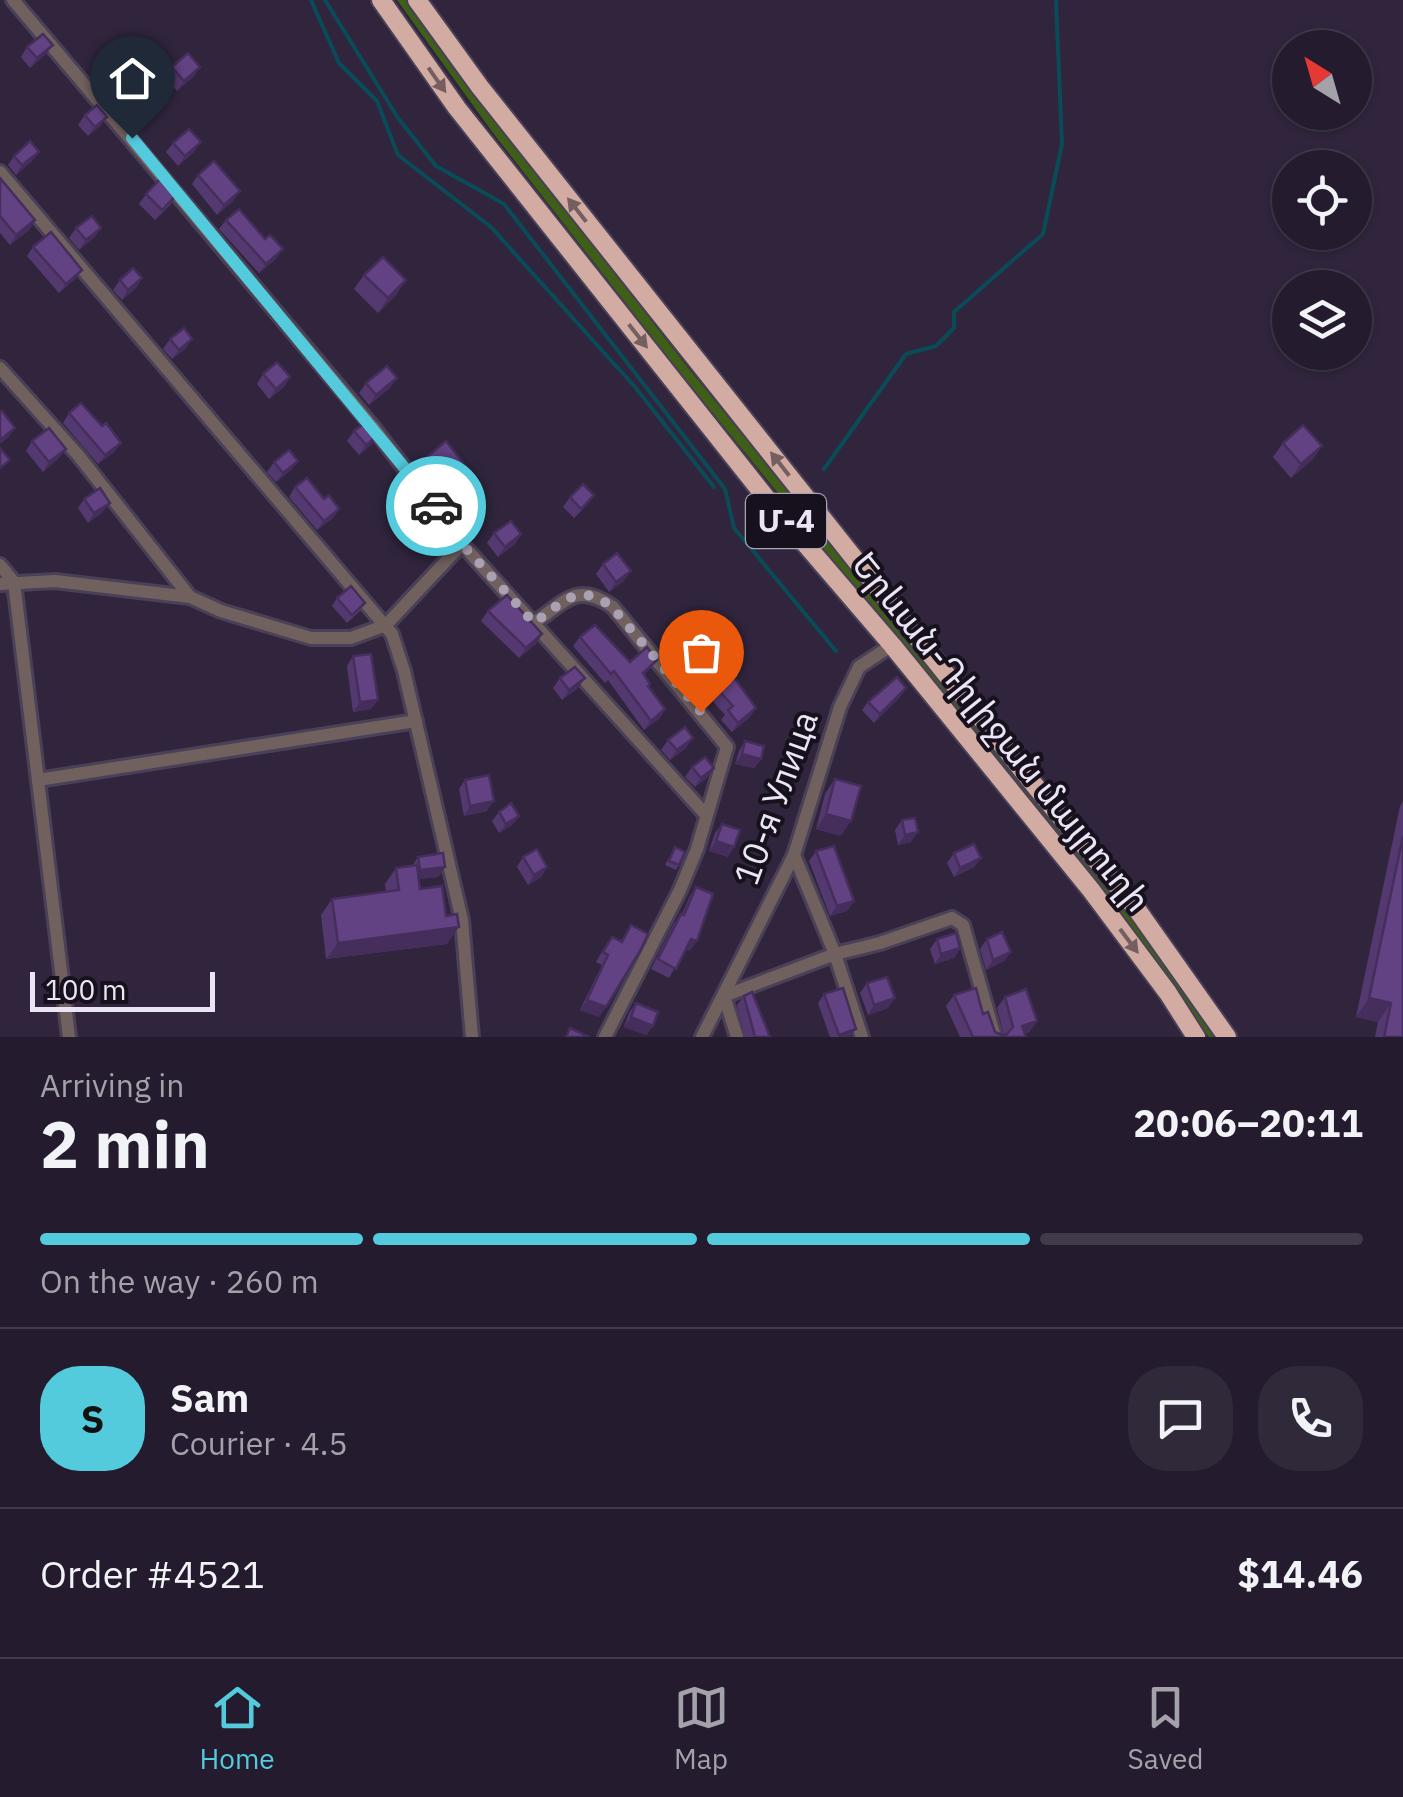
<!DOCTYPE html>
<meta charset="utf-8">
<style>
body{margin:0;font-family:"IBM Plex Sans","Noto Sans Armenian",sans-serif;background:#30293a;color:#f1f3f6;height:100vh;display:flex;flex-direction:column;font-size:38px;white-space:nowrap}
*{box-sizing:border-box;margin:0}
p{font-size:32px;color:#a3a1aa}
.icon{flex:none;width:55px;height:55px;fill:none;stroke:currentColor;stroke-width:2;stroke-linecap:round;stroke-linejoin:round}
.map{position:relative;height:1037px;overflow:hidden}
.panel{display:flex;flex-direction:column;background:#241c2e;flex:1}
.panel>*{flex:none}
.needle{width:65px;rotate:323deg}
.controls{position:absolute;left:1272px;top:30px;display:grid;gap:20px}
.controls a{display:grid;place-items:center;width:100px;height:100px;border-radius:50%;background:#241c2e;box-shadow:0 2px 8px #0004,0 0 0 2px #413a4a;font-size:50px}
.scale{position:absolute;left:30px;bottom:25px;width:185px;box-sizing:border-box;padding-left:10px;border:5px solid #ebe4f5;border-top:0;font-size:28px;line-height:35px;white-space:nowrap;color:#ebe4f5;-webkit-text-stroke:8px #16111c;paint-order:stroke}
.pin{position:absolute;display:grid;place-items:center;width:85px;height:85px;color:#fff;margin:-102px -42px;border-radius:50% 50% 50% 0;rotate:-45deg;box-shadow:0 0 10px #0007}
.pin .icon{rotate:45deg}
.courier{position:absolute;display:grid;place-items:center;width:100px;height:100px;margin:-50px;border:8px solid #54cadd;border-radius:50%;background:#fff;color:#222;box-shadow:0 2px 12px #0007}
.head em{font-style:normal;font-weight:700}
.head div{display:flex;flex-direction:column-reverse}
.head{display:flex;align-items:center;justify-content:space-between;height:170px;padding:0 40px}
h1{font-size:65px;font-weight:700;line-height:75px}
.bar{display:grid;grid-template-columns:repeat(4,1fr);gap:15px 10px;align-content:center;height:120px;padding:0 40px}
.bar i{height:12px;border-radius:8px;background:#413a4a}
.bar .active{background:#54cadd}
.bar p{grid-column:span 4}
.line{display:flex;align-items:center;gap:25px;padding:0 40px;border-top:2px solid #413a4a}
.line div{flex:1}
.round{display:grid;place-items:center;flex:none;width:105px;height:105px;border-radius:40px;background:#30293a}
.menu{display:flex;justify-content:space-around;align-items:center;height:140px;border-top:2px solid #413a4a;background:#241c2e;font-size:28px;color:#a3a1aa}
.menu a{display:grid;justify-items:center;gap:5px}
.menu .active{color:#54cadd}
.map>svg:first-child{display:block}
.green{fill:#3f5f19}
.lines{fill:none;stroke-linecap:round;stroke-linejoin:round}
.stream{stroke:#0a4b58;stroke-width:4}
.minor-casing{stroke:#4a4057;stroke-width:18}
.highway-casing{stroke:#4a4057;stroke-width:22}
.minor{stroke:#71615e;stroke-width:12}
.highway{stroke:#d2aba3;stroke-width:18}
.wall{fill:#543970}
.shaded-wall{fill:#452e5b}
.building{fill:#624282;stroke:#452e5b;stroke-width:2.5}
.oneway{fill:#745e60}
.done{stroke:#aaa1b5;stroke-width:10;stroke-dasharray:0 18}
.route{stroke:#54cadd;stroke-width:12}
.labels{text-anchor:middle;stroke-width:8;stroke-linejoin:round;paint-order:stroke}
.shield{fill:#16111c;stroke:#aba5b4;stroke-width:2.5}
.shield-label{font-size:32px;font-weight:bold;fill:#ebe4f5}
.street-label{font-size:35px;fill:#ebe4f5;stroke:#16111c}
</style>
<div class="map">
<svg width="1403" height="1037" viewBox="0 0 1403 1037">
<rect width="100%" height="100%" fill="#30253d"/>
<!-- green -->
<path class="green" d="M397,0H408L501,127L689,369L1101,874L1220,1037H1209L1094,881L681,374L493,133Z"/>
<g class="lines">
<!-- stream -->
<g class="stream">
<path d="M311,0L339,63L377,101L398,155L491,227L635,387L714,487"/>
<path d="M325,0L398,118L436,166L504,204L725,489L734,528L836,651"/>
<path d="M824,469L906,354L936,346L954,328V312L1043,234L1062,144L1056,0"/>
</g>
<defs>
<g id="minor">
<path d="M13,0L373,427L462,544L706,815"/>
<path d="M0,172L392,634L404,671L462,920L472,1037"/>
<path d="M0,368L78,455L190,597"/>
<path d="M0,565L14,582L69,1037"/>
<path d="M0,584L55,581L190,597L221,611L311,638H351L386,625L462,544"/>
<path d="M534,623C565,602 577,581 613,607L727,747L697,849L680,890L605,1037"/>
<path d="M38,780L416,721"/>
<path d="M794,855L835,954L862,1037"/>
<path d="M702,1037L794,855L840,707L859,667L892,645"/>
<path d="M737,1037L724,996L835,954L880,943L952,918L963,925L995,1037"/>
</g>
<g id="highway">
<path d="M381,0L457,108L771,504L892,645L1091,890L1168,993L1196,1037"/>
<path d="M417,0L480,87L1023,771L1138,911L1227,1037"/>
</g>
</defs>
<!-- minor casing -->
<use href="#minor" class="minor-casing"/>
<!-- highway casing -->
<use href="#highway" class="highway-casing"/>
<!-- minor -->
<use href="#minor" class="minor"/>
<!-- highway -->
<use href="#highway" class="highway"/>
</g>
<!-- wall -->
<g class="wall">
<path d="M27,47L46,54L30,68L21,57Z"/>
<path d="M172,67H200L193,77L177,91L165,77Z"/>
<path d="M85,115L107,117L100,126L88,136L78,125Z"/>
<path d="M173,143L194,152L178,166L166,152Z"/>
<path d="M14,156L32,161L16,175L8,165Z"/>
<path d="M198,175L233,201L217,215L192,184Z"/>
<path d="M0,178L35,220L29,230L10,245L0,233Z"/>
<path d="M146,194L176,195L170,205L155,220L139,204Z"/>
<path d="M226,220L276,259L259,273L219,229Z"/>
<path d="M76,228L95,237L79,250L69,238Z"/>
<path d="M33,247L75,279L59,293L27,256Z"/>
<path d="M364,275L406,280L396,295L378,313L354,289Z"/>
<path d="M142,278L136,288L122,300L113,290L120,280Z"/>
<path d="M170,339H192L185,349L172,359L163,349Z"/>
<path d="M263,374L290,377L284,387L269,399L257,384Z"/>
<path d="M366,383L390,388L369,405L359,393Z"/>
<path d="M69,413L102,426L121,443L114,452L98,464L63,423Z"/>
<path d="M354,431L373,443L359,455L347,441Z"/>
<path d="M32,441L59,458L43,472L26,451Z"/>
<path d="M1283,443L1322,446L1312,460L1291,478L1273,457Z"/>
<path d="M428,456L471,473L464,482L452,493L434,472L429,476L421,465Z"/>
<path d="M298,461L291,470L276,482L267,472L274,462Z"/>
<path d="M295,487L324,499L339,509L333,518L317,530L289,497Z"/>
<path d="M570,497L587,505L574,518L563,507Z"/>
<path d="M84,499L103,512L88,523L78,508Z"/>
<path d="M494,533L521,534L515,544L498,557L487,543Z"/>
<path d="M603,564L624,581L609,592L596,574Z"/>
<path d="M337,598L365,603L360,611L347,623L332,606Z"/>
<path d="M488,611L542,634L536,644L519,658L481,621Z"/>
<path d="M580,637L630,662L657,660L644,675L648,687L665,709L659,719L644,730L608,680L605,683L573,646Z"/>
<path d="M353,656L371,709L353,712L347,666Z"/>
<path d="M688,657L756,708L749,718L732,732L721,720L725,715L682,666Z"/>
<path d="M560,678H585L578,688L562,700L553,688Z"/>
<path d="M900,697L874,723L862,710L868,702Z"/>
<path d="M668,740L686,748L670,760L661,750Z"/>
<path d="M745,741L761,759L754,768L735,764L739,751Z"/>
<path d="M692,767L707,778L695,787L685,777Z"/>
<path d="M835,779L841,836L816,829L825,794Z"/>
<path d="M465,780L487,811L464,816L459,789Z"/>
<path d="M1403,801V1037H1375L1378,1022L1356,1017L1400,806Z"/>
<path d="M499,812L519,816L512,825L499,833L492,821Z"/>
<path d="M902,820L911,842L898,845L895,830Z"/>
<path d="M722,824L728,857L709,851L715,833Z"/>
<path d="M675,847L679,865L676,870L665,865Z"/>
<path d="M816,851L854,901L847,911L830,916L809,861Z"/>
<path d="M954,853L981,858L974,867L954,877L947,863Z"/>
<path d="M418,857L445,867L438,877L418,879L420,889L447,944L326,959L321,915L332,899L386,892L385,884L396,868L412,866Z"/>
<path d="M523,857L547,867L541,877L528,885L517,867Z"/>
<path d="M696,887L690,951L686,949L669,978L651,969L674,923L682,914L690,896Z"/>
<path d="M631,925L599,1017L580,1010L602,965L596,962L605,946L612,937L621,941Z"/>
<path d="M937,939L960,948L954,958L935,964L930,949Z"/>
<path d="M987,939L1011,952L1004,961L986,970L980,949Z"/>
<path d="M867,983L888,1008L868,1015L860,993Z"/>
<path d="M824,994L856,1029L850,1037H830L818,1003Z"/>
<path d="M954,995L983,1014L995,1032L1004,1035L997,1008L1005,997L1037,1021L1029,1032L1025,1034L1026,1037H960L946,1006Z"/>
<path d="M744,996L770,1037H745L737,1005Z"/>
<path d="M636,1003L653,1026L646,1035L624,1027L629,1013Z"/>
</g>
<!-- shaded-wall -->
<g class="shaded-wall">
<path d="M53,45L46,54L30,68L37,58Z"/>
<path d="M200,67L193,77L177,91L184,81Z"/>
<path d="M107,117L100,126L88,136L95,127Z"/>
<path d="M201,142L194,152L178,166L185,156Z"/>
<path d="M39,152L32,161L16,175L22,165Z"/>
<path d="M240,191L233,201L217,215L224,205Z"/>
<path d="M35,220L29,230L10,245L16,235Z"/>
<path d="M101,228L95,237L79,250L86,240Z"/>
<path d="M283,249L276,259L259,273L266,264Z"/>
<path d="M82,270L75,279L59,293L66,284Z"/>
<path d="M142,278L136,288L122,300L128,290Z"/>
<path d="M406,280L396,295L378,313L388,298Z"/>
<path d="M192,339L185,349L172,359L179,350Z"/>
<path d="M290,377L284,387L269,399L276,389Z"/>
<path d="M397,378L390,388L369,405L376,395Z"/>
<path d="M15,428L9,437L0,444V440Z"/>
<path d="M380,434L373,443L359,455L366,445Z"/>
<path d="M121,443L114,452L98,464L105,455Z"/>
<path d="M1322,446L1312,460L1291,478L1301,464Z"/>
<path d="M66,449L59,458L43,472L49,462Z"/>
<path d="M298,461L291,470L276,482L283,473Z"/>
<path d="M471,473L464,482L452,493L459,484Z"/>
<path d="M110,503L103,512L88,523L94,513Z"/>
<path d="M339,509L333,518L317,530L324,521Z"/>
<path d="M521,534L515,544L498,557L505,547Z"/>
<path d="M631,571L624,581L609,592L616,582Z"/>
<path d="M542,634L536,644L519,658L526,648Z"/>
<path d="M585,678L578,688L562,700L569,690Z"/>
<path d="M906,688L900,697L874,723L880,714Z"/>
<path d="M378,700L371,709L353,712L360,702Z"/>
<path d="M756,708L749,718L732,732L738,723Z"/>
<path d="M665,709L659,719L644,730L651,721Z"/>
<path d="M693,738L686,748L670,760L677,750Z"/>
<path d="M742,754L761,759L754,768L735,764Z"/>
<path d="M714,768L707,778L695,787L701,778Z"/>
<path d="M494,801L487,811L464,816L470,806Z"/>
<path d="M826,814L851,821L841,836L816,829Z"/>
<path d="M519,816L512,825L499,833L506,824Z"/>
<path d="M918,832L911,842L898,845L905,835Z"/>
<path d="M716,841L734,847L728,857L709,851Z"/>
<path d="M981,858L974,867L954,877L960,868Z"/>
<path d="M445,867L438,877L413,880L420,870Z"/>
<path d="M547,867L541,877L528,885L534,875Z"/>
<path d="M854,901L847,911L830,916L837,906Z"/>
<path d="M459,927L447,944L326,959L338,943Z"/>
<path d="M691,939L697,941L690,951L685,948Z"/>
<path d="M960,948L954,958L935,964L941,954Z"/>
<path d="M1011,952L1004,961L986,970L993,960Z"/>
<path d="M895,998L888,1008L868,1015L874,1005Z"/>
<path d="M1369,998L1391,1003L1378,1022L1356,1017Z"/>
<path d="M587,1000L606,1007L599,1017L580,1010Z"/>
<path d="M631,1017L653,1026L646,1035L624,1027Z"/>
<path d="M1037,1021L1029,1032L1015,1037L1022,1026Z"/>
<path d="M856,1029L850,1037H838L839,1035Z"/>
</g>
<!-- building -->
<g class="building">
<path d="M43,34L53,45L37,58L27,47Z"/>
<path d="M188,53L200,67L184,81L172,67Z"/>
<path d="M97,105L107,117L95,127L85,115Z"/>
<path d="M189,129L201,142L185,156L173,143Z"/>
<path d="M30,141L39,152L22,165L14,156Z"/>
<path d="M214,161L240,191L224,205L198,175Z"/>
<path d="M0,178L35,220L16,235L0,216Z"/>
<path d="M160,179L176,195L162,210L146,194Z"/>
<path d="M239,209L265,239L270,235L283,249L266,264L226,220Z"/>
<path d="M92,216L101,228L86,240L76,228Z"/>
<path d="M51,232L82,270L66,284L33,247Z"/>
<path d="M383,257L406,280L388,298L364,275Z"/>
<path d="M133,268L142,278L128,290L120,280Z"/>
<path d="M184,328L192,339L179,350L170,339Z"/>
<path d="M277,362L290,377L276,389L263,374Z"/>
<path d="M387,366L397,378L376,395L366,383Z"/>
<path d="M81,403L102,426L106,423L121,443L105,455L69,413Z"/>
<path d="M2,411L15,428L0,440V413Z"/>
<path d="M368,420L380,434L366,445L354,431Z"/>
<path d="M1303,425L1322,446L1301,464L1283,443Z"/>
<path d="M49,428L66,449L49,462L32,441Z"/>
<path d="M446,441L471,473L459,484L440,462L436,466L428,456Z"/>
<path d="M0,448L10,460L0,468Z"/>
<path d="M289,450L298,461L283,473L274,462Z"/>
<path d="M307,478L324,499L329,495L339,509L324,521L295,487Z"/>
<path d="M583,484L594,495L581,509L570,497Z"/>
<path d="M100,488L110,503L94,513L84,499Z"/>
<path d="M511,521L521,534L505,547L494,533Z"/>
<path d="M617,553L631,571L616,582L603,564Z"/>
<path d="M351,586L365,603L352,615L337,598Z"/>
<path d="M507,595L542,634L526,648L488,611Z"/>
<path d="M595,625L630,662L647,647L657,660L643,673L650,684L648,686L665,709L651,721L614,671L611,674L580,637Z"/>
<path d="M710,639L724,655L720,658L756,708L738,723L728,710L733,706L688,657Z"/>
<path d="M371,654L378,700L360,702L353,656Z"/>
<path d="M575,667L585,678L569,690L560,678Z"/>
<path d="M897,677L906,688L880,714L868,702Z"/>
<path d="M685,727L693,738L677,750L668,740Z"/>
<path d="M745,741L764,746L761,759L742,754Z"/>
<path d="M705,757L714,768L701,778L692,767Z"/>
<path d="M489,775L494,801L470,806L465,780Z"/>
<path d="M835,779L861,786L851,821L826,814Z"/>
<path d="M511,803L519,816L506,824L499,812Z"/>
<path d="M915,818L918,832L905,835L902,820Z"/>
<path d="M722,824L740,830L734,847L716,841Z"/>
<path d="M1403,836V1037H1384L1391,1003L1369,998Z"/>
<path d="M974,844L981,858L960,868L954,853Z"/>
<path d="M834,846L854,901L837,906L816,851Z"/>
<path d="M675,847L685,852L679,865L669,861Z"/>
<path d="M537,849L547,867L534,875L523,857Z"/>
<path d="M443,853L445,867L420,870L418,857Z"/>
<path d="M417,865L420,889L442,886L446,916L457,914L459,927L338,943L332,899L399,890L396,868Z"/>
<path d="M696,887L713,894L697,941L691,939L676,969L658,959L681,914L684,915Z"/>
<path d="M631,925L648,934L640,951L606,1007L587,1000L608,955L603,952L612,937L622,942Z"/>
<path d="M1002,932L1011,952L993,960L987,939Z"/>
<path d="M956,933L960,948L941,954L937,939Z"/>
<path d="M887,977L895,998L874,1005L867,983Z"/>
<path d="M843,988L856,1029L839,1035L824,994Z"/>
<path d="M976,988L983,1014L988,1012L995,1032L1005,1036L1013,1027L1005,997L1026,989L1037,1021L1022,1026L1026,1037H973L954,995Z"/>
<path d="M752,992L770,1037H755L744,996Z"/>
<path d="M636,1003L658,1012L653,1026L631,1017Z"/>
<path d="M570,1028L589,1037H566Z"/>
</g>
<!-- one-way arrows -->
<defs><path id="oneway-solid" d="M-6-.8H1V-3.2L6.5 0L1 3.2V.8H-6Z" transform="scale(2.5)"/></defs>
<g class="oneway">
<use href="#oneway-solid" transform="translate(437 80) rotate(55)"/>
<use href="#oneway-solid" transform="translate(577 210) rotate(-128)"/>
<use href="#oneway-solid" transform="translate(638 336) rotate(52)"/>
<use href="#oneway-solid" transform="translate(780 464) rotate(-128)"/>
<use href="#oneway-solid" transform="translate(1129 941) rotate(53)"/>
</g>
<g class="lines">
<!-- done -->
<path class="done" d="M436,506L462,544L534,623C564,602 577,581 612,607L701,712"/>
<!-- route -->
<path class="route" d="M132,138L436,506"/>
</g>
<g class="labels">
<!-- shield labels -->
<rect class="shield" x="746" y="494" width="80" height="54" rx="8"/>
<g class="shield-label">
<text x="786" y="532">Մ-4</text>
</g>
<!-- street labels -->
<g class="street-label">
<text transform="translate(1001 732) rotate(51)" y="12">Երևան-Դիլիջան մայրուղի</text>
<text transform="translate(776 798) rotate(-70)" y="12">10-я Улица</text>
</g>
</g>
</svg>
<div class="controls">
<a><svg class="needle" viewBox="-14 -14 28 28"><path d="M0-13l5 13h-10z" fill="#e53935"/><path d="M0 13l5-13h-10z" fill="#a3a1aa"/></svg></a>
<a><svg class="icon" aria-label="locate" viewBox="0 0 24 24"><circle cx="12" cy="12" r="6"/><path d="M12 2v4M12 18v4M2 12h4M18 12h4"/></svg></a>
<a><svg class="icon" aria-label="layers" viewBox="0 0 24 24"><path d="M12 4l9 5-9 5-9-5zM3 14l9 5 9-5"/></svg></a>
</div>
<div class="scale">100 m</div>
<div class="pin" style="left:701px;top:712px;background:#ea580c"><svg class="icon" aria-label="bag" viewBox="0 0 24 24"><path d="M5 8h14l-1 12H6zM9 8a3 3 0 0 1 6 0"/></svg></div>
<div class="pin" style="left:132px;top:138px;background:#1f2937"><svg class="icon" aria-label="home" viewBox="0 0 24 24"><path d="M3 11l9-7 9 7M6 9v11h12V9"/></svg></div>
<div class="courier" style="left:436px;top:506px"><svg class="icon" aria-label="car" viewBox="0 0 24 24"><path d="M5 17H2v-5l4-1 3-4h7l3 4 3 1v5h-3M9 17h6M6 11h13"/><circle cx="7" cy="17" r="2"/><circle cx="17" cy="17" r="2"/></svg></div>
</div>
<section class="panel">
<div class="head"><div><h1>2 min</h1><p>Arriving in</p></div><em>20:06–20:11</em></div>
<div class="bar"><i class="active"></i><i class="active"></i><i class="active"></i><i></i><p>On the way · 260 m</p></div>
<div class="line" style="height:180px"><b class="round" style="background:#54cadd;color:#111">S</b><div><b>Sam</b><p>Courier · 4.5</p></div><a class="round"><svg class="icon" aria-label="chat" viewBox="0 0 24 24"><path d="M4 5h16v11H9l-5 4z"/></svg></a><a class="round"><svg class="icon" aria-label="phone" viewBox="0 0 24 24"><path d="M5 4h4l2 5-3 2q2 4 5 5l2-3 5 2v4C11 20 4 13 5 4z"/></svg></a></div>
<div class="line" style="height:130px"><div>Order #4521</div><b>$14.46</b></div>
</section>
<nav class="menu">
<a class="active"><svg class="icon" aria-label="home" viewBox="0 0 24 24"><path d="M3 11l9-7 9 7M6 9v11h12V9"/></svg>Home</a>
<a><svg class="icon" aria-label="map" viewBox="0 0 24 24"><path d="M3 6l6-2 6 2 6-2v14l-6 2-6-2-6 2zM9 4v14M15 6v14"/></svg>Map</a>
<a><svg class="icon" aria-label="saved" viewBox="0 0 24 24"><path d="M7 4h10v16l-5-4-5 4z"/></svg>Saved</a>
</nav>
